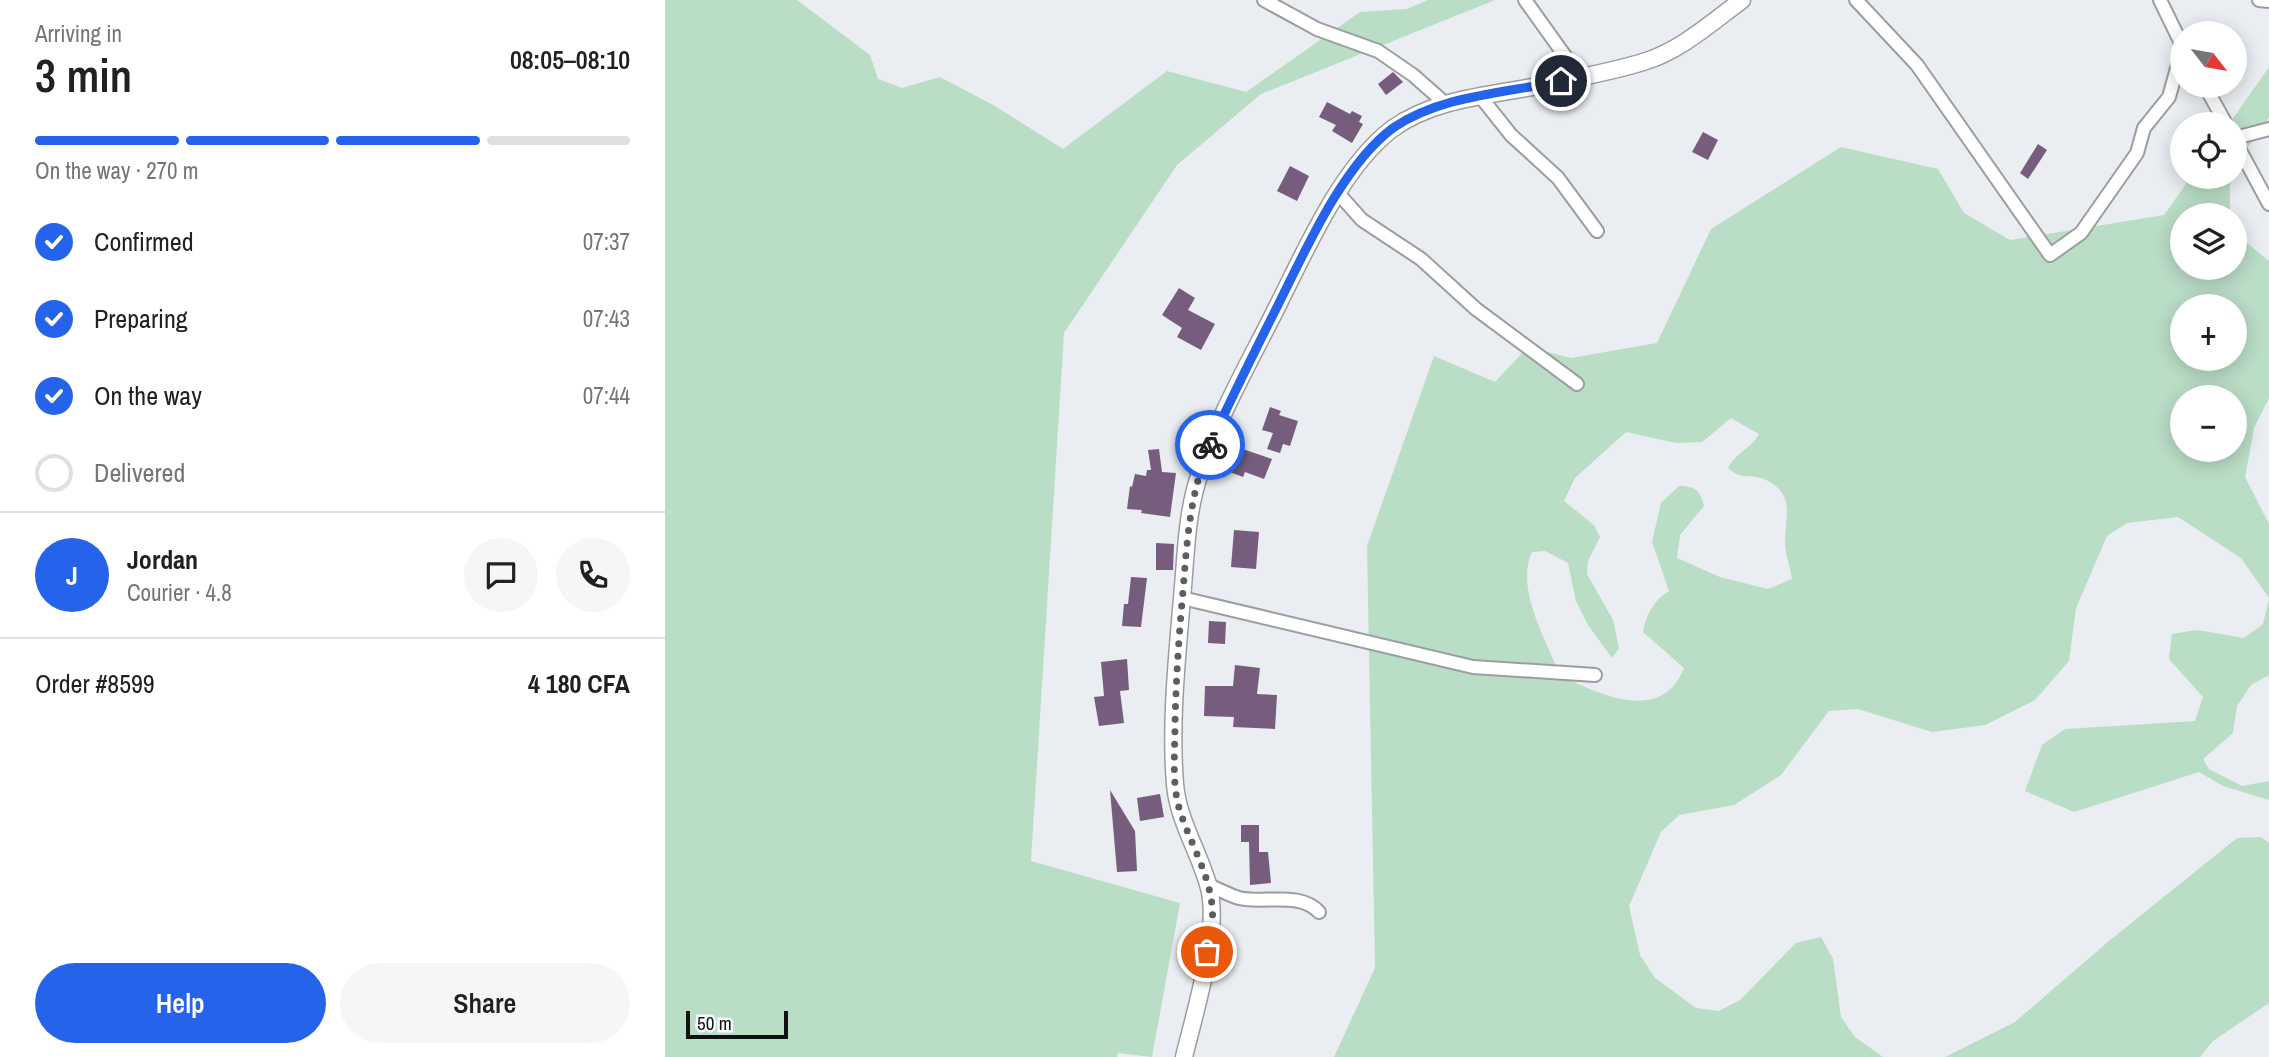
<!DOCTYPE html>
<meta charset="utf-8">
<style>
body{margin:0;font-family:"Archivo Narrow",sans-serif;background:#f6f6f6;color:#202124;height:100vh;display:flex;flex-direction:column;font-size:26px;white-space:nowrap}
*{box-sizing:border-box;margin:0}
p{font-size:23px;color:#757577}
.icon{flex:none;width:38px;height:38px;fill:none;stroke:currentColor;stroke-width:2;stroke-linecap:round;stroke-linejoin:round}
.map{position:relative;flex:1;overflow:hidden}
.side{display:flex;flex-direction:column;background:#fff;width:665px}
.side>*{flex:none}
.needle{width:46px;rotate:121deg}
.fabs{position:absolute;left:1505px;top:21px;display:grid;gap:14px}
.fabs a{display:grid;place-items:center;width:77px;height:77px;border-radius:50%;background:#fff;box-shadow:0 4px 18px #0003;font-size:35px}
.scale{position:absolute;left:21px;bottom:18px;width:102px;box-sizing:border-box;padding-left:7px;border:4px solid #101112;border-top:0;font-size:19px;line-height:24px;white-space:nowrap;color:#101112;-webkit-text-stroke:5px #f7faff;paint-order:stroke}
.pin{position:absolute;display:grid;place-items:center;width:60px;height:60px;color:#fff;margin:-30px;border:4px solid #fff;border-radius:50%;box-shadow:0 2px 7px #0007}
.courier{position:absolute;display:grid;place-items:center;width:70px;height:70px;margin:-35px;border:5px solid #2563eb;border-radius:50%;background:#fff;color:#222;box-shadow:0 2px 9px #0007}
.headline em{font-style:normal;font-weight:600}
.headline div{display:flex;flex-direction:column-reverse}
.headline{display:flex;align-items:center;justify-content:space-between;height:119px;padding:0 35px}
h1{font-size:46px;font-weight:600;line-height:52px}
.bar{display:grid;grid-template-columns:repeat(4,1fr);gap:10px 7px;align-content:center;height:84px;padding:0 35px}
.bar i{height:9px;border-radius:5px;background:#e0e0e0}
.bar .current{background:#2563eb}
.bar p{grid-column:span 4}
.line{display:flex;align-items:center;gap:18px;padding:0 35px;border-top:2px solid #e0e0e0}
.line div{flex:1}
.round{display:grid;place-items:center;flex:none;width:74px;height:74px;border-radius:37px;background:#f6f6f6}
ol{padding:0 35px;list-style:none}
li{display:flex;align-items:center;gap:21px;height:77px}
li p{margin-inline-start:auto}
li .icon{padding:7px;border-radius:50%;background:#2563eb;color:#fff;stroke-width:4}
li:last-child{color:#757577}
li i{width:38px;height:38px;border:4px solid #e0e0e0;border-radius:50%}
.cta{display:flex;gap:14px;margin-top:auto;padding:14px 35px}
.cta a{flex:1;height:80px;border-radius:42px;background:#2563eb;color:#fff;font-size:28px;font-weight:600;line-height:80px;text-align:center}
.cta a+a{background:#f6f6f6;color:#202124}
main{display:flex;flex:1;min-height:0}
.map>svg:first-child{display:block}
.green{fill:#baddc6;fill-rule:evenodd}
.building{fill:#765d7e}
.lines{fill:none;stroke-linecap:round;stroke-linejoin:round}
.street-casing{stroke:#9b9da1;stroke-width:16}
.secondary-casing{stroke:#9b9da1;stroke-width:19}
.street{stroke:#fff;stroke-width:12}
.secondary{stroke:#fff;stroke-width:16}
.done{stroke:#5c5e60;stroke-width:7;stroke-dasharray:0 12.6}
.route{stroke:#2563eb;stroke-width:9}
</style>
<main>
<section class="side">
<div class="headline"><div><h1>3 min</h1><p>Arriving in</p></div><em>08:05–08:10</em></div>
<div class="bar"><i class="current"></i><i class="current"></i><i class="current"></i><i></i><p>On the way · 270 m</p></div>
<ol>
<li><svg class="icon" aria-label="check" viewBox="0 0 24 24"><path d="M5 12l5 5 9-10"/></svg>Confirmed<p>07:37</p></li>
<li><svg class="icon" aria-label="check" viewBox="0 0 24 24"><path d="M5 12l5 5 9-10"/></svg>Preparing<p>07:43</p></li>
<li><svg class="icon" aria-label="check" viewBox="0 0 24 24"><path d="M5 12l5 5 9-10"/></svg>On the way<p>07:44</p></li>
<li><i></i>Delivered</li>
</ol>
<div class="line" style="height:126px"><b class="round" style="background:#2563eb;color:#fff">J</b><div><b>Jordan</b><p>Courier · 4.8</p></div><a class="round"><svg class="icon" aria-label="chat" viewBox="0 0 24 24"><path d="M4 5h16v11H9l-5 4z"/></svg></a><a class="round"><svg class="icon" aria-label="phone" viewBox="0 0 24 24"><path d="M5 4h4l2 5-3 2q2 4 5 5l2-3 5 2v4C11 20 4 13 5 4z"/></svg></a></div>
<div class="line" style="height:91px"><div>Order #8599</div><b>4 180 CFA</b></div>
<div class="cta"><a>Help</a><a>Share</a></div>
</section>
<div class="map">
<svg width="1604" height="1057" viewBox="0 0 1604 1057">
<rect width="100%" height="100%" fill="#eaedf1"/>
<!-- green -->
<g class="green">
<path d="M0,0H132L205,55L213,79L237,88L275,77L330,106L398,149L502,71L581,92L695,12L742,9L763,0H830L596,94L512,165L399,333L366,861L515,903L487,1057L453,1053L452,1057H0Z"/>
<path d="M1604,67V117L1570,166V124H1564Z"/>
<path d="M1176,147L1273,169L1299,213L1345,240L1499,215L1526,177H1565V215H1517V268H1570V233L1604,261V398L1589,428L1580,477L1604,524V598L1576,558L1513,517L1462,523L1442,536L1411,608L1404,661L1370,700L1320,725L1267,732L1193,709L1164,711L1116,775L1069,805L1014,815L996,832L964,906L975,955L990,978L1031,1008L1054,1011L1075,1000L1131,943L1156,937L1168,959L1176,1017L1190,1037L1218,1057H669L710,968L702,546L769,356L830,382L863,347L906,358L992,343L1046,229ZM1517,306H1570V359H1517ZM1517,397H1570V450H1517ZM1066,418L1094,434C1085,450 1071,452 1063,468C1080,482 1084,473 1099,479C1130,493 1121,514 1120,541C1120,553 1125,567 1127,579L1103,589L1055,577L1012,558L1015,535L1039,506C1035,490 1030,486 1014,486L996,503L987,542L1004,591C989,600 981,615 978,632L1019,668C997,725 933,694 895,675C881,640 850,588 867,552L880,551L903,563L911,601L923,625L947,658L954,648L948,620L922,574L923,561L935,537L929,525L899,501L910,478L961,432L1011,443L1037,442Z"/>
<path d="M1604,599V675L1586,685L1572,706L1568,733L1538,759L1544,769L1577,786L1604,781V800L1558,786L1534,772L1409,812L1360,791L1377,745L1400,729L1530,721L1538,697L1504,659L1507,634L1532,630L1579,638L1598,624Z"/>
<path d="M1596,837L1604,843V1003L1548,1041L1535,1057H1280L1350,1022L1444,941L1572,838Z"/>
</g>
<!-- building -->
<g class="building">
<path d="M728,72L738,82L721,95L713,84Z"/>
<path d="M662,102L685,114L687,111L697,116L694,122L698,124L687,143L667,131L671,125L654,117Z"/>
<path d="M1038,132L1053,140L1043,160L1027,152Z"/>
<path d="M1373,144L1382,150L1363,179L1355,173Z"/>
<path d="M625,166L644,176L632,201L612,191Z"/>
<path d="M514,288L530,298L523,310L550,324L536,350L512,337L517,328L497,315Z"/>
<path d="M605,407L616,411L614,415L633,421L625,446L618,444L615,453L602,449L608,433L597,430Z"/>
<path d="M566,445L607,459L599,479L580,472L578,477L557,469Z"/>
<path d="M494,449L497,472L511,473L505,517L476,513L477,510L462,509L465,486L467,487L470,474L481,476L482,470H486L483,450Z"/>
<path d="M569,530L594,532L591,569L566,567Z"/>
<path d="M491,543L509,544L508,570H491Z"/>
<path d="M466,577L482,578L476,627L457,626L459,604H463Z"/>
<path d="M544,621L561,622L560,644L543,643Z"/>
<path d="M462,659L464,690L455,691L459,723L434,726L429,697L439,696L436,662Z"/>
<path d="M570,665L595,668L592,694L612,695L610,729L568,727L569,717L539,716L540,686H568Z"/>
<path d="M445,790L470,831L472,871L452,872Z"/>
<path d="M495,794L499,817L475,821L472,798Z"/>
<path d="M576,825H594V852H603L606,883L585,885L584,842H576Z"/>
</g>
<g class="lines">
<defs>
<g id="street">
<path d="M599,0L652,29L713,51L748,75L782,105"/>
<path d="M860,0L915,77"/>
<path d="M1191,0L1252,65L1385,255L1416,233L1472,153L1479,128L1504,97L1517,50"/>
<path d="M1495,0L1517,45"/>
<path d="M1594,0L1604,1"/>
<path d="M1540,86L1561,124"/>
<path d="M815,96L846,135L893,178L932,231"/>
<path d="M1570,138L1604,129"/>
<path d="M1570,141L1604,204"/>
<path d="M673,193L697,220L756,259L811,309L912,384"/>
<path d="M517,598L808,667L930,675"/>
<path d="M543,885C553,889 564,895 574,898C599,904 635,891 654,912"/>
</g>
<path id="secondary" d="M519,1057C530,1011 555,932 544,888C535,853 513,821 510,784C505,722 512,659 517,598C521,557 521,515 534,476C553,415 587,358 615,301C642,247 678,166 727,129C769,98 828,95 878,85C911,78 946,72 978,62C1015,51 1046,23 1077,0"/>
</defs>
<!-- street casing -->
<use href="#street" class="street-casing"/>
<!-- secondary casing -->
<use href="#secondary" class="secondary-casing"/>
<!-- street -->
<use href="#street" class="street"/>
<!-- secondary -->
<use href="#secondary" class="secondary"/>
</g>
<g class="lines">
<!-- done -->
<path class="done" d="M542,952C545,936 549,921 547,905C543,869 522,838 513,804C507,778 510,750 510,724C511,679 514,635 518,591C522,540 525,492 545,445"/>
<!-- route -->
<path class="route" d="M545,445C567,396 591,349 615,301C642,247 679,164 728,128C776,95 841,93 896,81"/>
</g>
</svg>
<div class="fabs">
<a><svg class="needle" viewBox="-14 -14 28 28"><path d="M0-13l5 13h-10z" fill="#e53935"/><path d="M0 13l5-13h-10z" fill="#757577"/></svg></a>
<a><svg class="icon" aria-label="locate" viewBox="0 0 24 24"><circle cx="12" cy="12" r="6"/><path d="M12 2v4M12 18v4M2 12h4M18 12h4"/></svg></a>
<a><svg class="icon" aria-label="layers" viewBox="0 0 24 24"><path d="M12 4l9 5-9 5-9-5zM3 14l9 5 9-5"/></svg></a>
<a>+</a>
<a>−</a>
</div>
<div class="scale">50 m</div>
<div class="pin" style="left:542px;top:952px;background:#ea580c"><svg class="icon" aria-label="bag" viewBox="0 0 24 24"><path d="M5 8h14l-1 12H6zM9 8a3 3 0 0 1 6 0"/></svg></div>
<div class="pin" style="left:896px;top:81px;background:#1f2937"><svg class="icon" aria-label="home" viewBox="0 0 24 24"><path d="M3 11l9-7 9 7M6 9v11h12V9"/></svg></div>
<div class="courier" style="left:545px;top:445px"><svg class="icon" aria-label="bike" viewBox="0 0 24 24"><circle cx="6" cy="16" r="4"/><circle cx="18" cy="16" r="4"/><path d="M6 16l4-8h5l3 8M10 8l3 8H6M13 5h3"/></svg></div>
</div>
</main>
